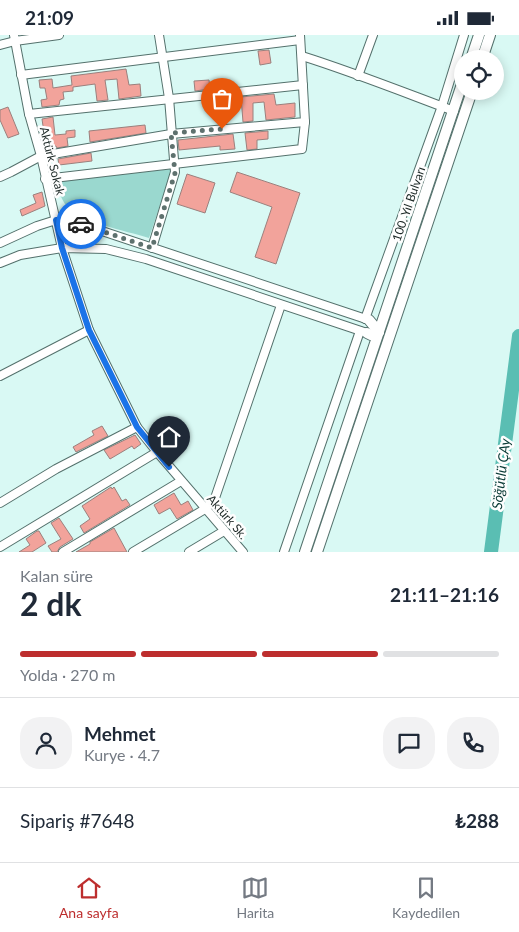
<!DOCTYPE html>
<html lang="tr">
<meta charset="utf-8">
<style>
body{margin:0;font-family:Lato,sans-serif;background:#f2f2f3;color:#1f2937;height:100vh;display:flex;flex-direction:column;font-size:19px;white-space:nowrap}
*{box-sizing:border-box;margin:0}
p{font-size:16px;color:#747a83}
.icon{flex:none;width:28px;height:28px;fill:none;stroke:currentColor;stroke-width:2;stroke-linecap:round;stroke-linejoin:round}
.map{position:relative;height:517px;overflow:hidden}
.side{display:flex;flex-direction:column;background:#fff;flex:1}
.side>*{flex:none}
.tools{position:absolute;left:454px;top:15px;display:grid;gap:10px}
.tools a{display:grid;place-items:center;width:50px;height:50px;border-radius:50%;background:#fff;box-shadow:0 2px 12px #0003;font-size:25px}
.pin{position:absolute;display:grid;place-items:center;width:42px;height:42px;color:#fff;margin:-51px -21px;border-radius:50% 50% 50% 0;rotate:-45deg;box-shadow:0 0 5px #0007}
.pin .icon{rotate:45deg}
.courier{position:absolute;display:grid;place-items:center;width:50px;height:50px;margin:-25px;border:4px solid #1a73e8;border-radius:50%;background:#fff;color:#222;box-shadow:0 1px 6px #0007}
.head em{font-style:normal;font-weight:700}
.head div{display:flex;flex-direction:column-reverse}
.head{display:flex;align-items:center;justify-content:space-between;height:85px;padding:0 20px}
h1{font-size:32px;font-weight:700;line-height:38px}
.bar{display:grid;grid-template-columns:repeat(4,1fr);gap:8px 5px;align-content:center;height:60px;padding:0 20px}
.bar i{height:6px;border-radius:4px;background:#e0e1e3}
.bar .on{background:#bd2e2e}
.bar p{grid-column:span 4}
.line{display:flex;align-items:center;gap:12px;padding:0 20px;border-top:1px solid #e0e1e3}
.line div{flex:1}
.round{display:grid;place-items:center;flex:none;width:52px;height:52px;border-radius:20px;background:#f2f2f3}
.status{display:flex;justify-content:space-between;align-items:center;height:35px;padding:0 25px;background:#fff;direction:ltr}
.status svg{height:14px;fill:currentColor}
.tabs{display:flex;justify-content:space-around;align-items:center;height:70px;border-top:1px solid #e0e1e3;background:#fff;font-size:14px;color:#747a83}
.tabs a{display:grid;justify-items:center;gap:2px}
.tabs .on{color:#bd2e2e}
.map>svg:first-child{display:block}
.green{fill:#9ad8cf}
.lines{fill:none;stroke-linecap:round;stroke-linejoin:round}
.river{stroke:#5abeb3;stroke-width:14}
.building{fill:#f2a39b;stroke:#9b807d}
.minor-casing{stroke:#54716c;stroke-width:10}
.major-casing{stroke:#54716c;stroke-width:12}
.minor{stroke:#fff;stroke-width:8}
.major{stroke:#fff;stroke-width:10}
.done{stroke:#5e716e;stroke-width:5;stroke-dasharray:0 9}
.route{stroke:#1a73e8;stroke-width:6}
.labels{text-anchor:middle;stroke-width:5;stroke-linejoin:round;paint-order:stroke}
.street-label{font-size:12px;fill:#1c2826;stroke:#fefefe}
.water-label{font-size:14px;font-style:italic;fill:#0a3b36;stroke:#fefefe}
</style>
<div class="status"><b>21:09</b><svg viewBox="0 0 49 12"><path d="M0 12V9h3v3zM5 12V6h3v6zM10 12V3h3v9zM15 12V0h3v12zM26 1h20v11H26zM47 4h2v5h-2z"/></svg></div>
<div class="map">
<svg width="519" height="517" viewBox="0 0 519 517">
<rect width="100%" height="100%" fill="#d9f9f4"/>
<!-- green -->
<path class="green" d="M172,134L149,203C124,195 83,189 65,169C61,163 58,154 55,147Z"/>
<g class="lines">
<!-- river -->
<path class="river" d="M491,517L519,301"/>
</g>
<!-- building -->
<g class="building">
<path d="M269,15L271,28L260,30L258,16Z"/>
<path d="M126,34L129,50L140,49L141,61L119,64L117,44L105,45L108,65L97,66L95,49L73,52V56L63,57L64,64L60,65L59,70L42,72L41,65L47,64L45,53H40L39,45L52,44L53,53L72,50L71,41Z"/>
<path d="M209,45L210,54L195,56L194,46Z"/>
<path d="M274,59L276,70L295,68V82L266,85L264,67L253,68V86L243,87L241,62Z"/>
<path d="M8,72L19,99L8,103L0,85V75Z"/>
<path d="M53,82L55,100L66,99V96L75,95V102L67,103L68,111L57,113L56,111L46,112L42,84Z"/>
<path d="M145,90L146,98L90,107L89,96Z"/>
<path d="M268,96V104L257,105V114L247,115L245,98Z"/>
<path d="M233,99L235,114L220,115V111L179,115L178,105Z"/>
<path d="M91,118L92,126L59,130L58,124Z"/>
<path d="M237,137L300,158L276,229L255,222L272,172L230,157Z"/>
<path d="M187,139L215,148L205,178L177,169Z"/>
<path d="M42,157L45,171L22,181L20,175L36,168L33,160Z"/>
<path d="M102,391L108,401L76,417L73,412L94,400L92,396Z"/>
<path d="M135,400L141,409L134,414L132,411L110,424L104,415Z"/>
<path d="M111,452L112,454L114,452L122,466L126,464L130,470L84,498L80,491L90,484L82,471Z"/>
<path d="M174,458L181,470L188,466L193,475L177,484L170,473L159,479L154,470Z"/>
<path d="M59,483L73,504L60,512L57,517H52L48,511L61,504L51,488Z"/>
<path d="M114,493L127,517H76L90,509V507Z"/>
<path d="M37,496H39L46,508L32,517H19L30,510L26,504Z"/>
</g>
<g class="lines">
<defs>
<g id="minor">
<path d="M14,0L29,79L41,121L62,213L89,295L137,392L157,417L243,517"/>
<path d="M0,10L15,6L59,0"/>
<path d="M302,21C353,37 403,57 454,76"/>
<path d="M21,40L300,5"/>
<path d="M358,41L373,0"/>
<path d="M29,79L303,50"/>
<path d="M0,142L11,137L41,121L171,99L305,87L300,0"/>
<path d="M45,144L302,114L305,87"/>
<path d="M0,208L37,191L56,185L81,189L369,285"/>
<path d="M152,213L175,137L169,63L159,0"/>
<path d="M0,228L20,220L62,213L106,214L146,224L367,298"/>
<path d="M365,284L442,71L464,0"/>
<path d="M0,341L89,295"/>
<path d="M0,468L56,434L137,392"/>
<path d="M0,512L157,417"/>
<path d="M63,517L181,446"/>
<path d="M133,517L205,474L215,463L281,270"/>
<path d="M189,517L224,496"/>
<path d="M284,517L360,296"/>
</g>
<g id="major">
<path d="M471,24L479,0"/>
<path d="M482,24L490,0"/>
<path d="M369,285L379,297"/>
<path d="M367,298L371,300L379,297"/>
<path d="M305,517L462,49"/>
<path d="M317,517L472,56"/>
</g>
</defs>
<!-- minor casing -->
<use href="#minor" class="minor-casing"/>
<!-- major casing -->
<use href="#major" class="major-casing"/>
<!-- minor -->
<use href="#minor" class="minor"/>
<!-- major -->
<use href="#major" class="major"/>
</g>
<g class="lines">
<!-- done -->
<path class="done" d="M81,189L152,213L175,138L171,98L222,94"/>
<!-- route -->
<path class="route" d="M81,189L56,185L62,213L89,295L137,392L169,432"/>
</g>
<g class="labels">
<!-- street labels -->
<g class="street-label">
<text transform="translate(52 126) rotate(76)" y="4">Aktürk Sokak</text>
<text transform="translate(409 169) rotate(-71)" y="4">100. Yıl Bulvarı</text>
<text transform="translate(227 482) rotate(49)" y="4">Aktürk Sk.</text>
</g>
<!-- water labels -->
<g class="water-label">
<text transform="translate(501 439) rotate(-83)" y="5">Söğütlü ÇAy</text>
</g>
</g>
</svg>
<div class="tools">
<a><svg class="icon" aria-label="locate" viewBox="0 0 24 24"><circle cx="12" cy="12" r="6"/><path d="M12 2v4M12 18v4M2 12h4M18 12h4"/></svg></a>
</div>
<div class="pin" style="left:222px;top:94px;background:#ea580c"><svg class="icon" aria-label="bag" viewBox="0 0 24 24"><path d="M5 8h14l-1 12H6zM9 8a3 3 0 0 1 6 0"/></svg></div>
<div class="pin" style="left:169px;top:432px;background:#1f2937"><svg class="icon" aria-label="home" viewBox="0 0 24 24"><path d="M3 11l9-7 9 7M6 9v11h12V9"/></svg></div>
<div class="courier" style="left:81px;top:189px"><svg class="icon" aria-label="car" viewBox="0 0 24 24"><path d="M5 17H2v-5l4-1 3-4h7l3 4 3 1v5h-3M9 17h6M6 11h13"/><circle cx="7" cy="17" r="2"/><circle cx="17" cy="17" r="2"/></svg></div>
</div>
<section class="side">
<div class="head"><div><h1>2 dk</h1><p>Kalan süre</p></div><em>21:11–21:16</em></div>
<div class="bar"><i class="on"></i><i class="on"></i><i class="on"></i><i></i><p>Yolda · 270 m</p></div>
<div class="line" style="height:90px"><a class="round"><svg class="icon" aria-label="person" viewBox="0 0 24 24"><circle cx="12" cy="8" r="4"/><path d="M4 21q1-7 8-7t8 7"/></svg></a><div><b>Mehmet</b><p>Kurye · 4.7</p></div><a class="round"><svg class="icon" aria-label="chat" viewBox="0 0 24 24"><path d="M4 5h16v11H9l-5 4z"/></svg></a><a class="round"><svg class="icon" aria-label="phone" viewBox="0 0 24 24"><path d="M5 4h4l2 5-3 2q2 4 5 5l2-3 5 2v4C11 20 4 13 5 4z"/></svg></a></div>
<div class="line" style="height:65px"><div>Sipariş #7648</div><b>₺288</b></div>
</section>
<nav class="tabs">
<a class="on"><svg class="icon" aria-label="home" viewBox="0 0 24 24"><path d="M3 11l9-7 9 7M6 9v11h12V9"/></svg>Ana sayfa</a>
<a><svg class="icon" aria-label="map" viewBox="0 0 24 24"><path d="M3 6l6-2 6 2 6-2v14l-6 2-6-2-6 2zM9 4v14M15 6v14"/></svg>Harita</a>
<a><svg class="icon" aria-label="saved" viewBox="0 0 24 24"><path d="M7 4h10v16l-5-4-5 4z"/></svg>Kaydedilen</a>
</nav>
